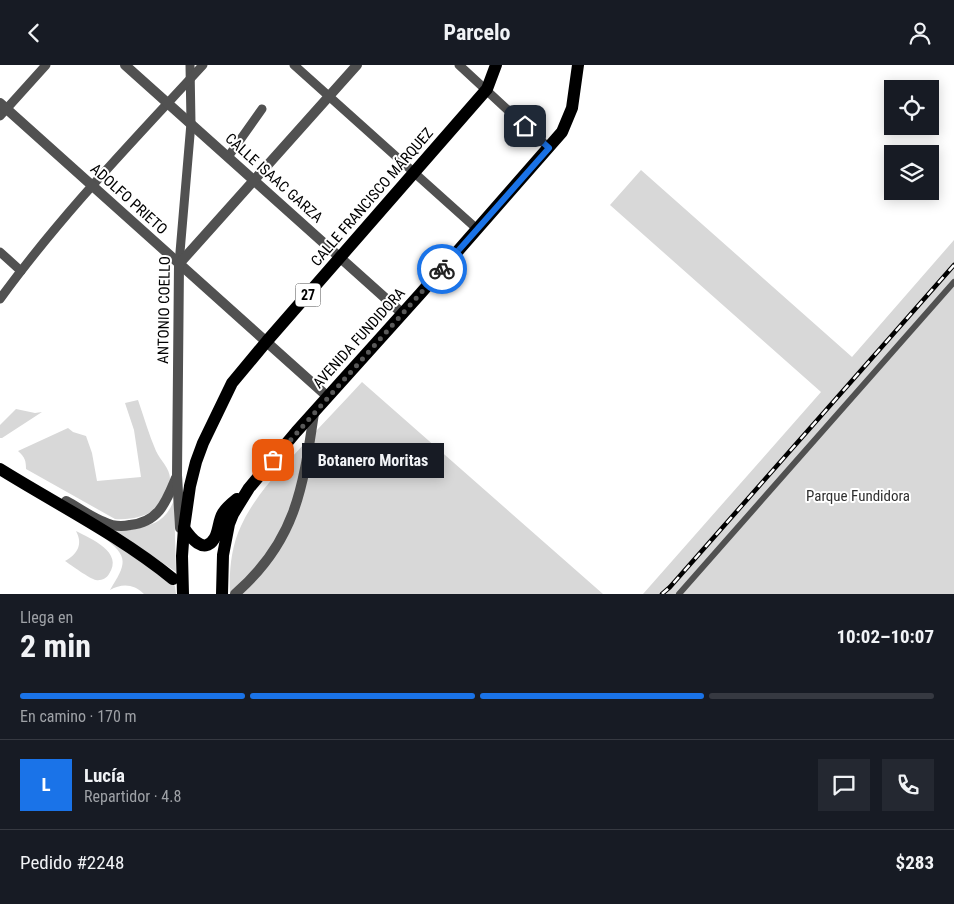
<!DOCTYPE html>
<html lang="es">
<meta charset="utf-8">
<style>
body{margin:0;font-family:"Roboto Condensed",sans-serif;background:#242831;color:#f1f3f6;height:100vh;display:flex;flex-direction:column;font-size:19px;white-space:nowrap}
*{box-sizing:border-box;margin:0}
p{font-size:16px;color:#9ea1a6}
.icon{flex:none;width:28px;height:28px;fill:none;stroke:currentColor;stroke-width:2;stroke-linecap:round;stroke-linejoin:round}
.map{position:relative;height:529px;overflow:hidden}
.panel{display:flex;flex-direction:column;background:#171b24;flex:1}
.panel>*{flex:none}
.controls{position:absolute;left:884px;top:15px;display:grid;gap:10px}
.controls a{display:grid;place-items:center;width:55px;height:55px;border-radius:0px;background:#171b24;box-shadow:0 2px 12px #0003;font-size:25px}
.pin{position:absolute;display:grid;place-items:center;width:42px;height:42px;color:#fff;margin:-21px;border-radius:10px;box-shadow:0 2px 8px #0006}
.courier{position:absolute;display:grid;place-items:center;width:50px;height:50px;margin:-25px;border:4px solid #1a73e8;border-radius:50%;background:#fff;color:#222;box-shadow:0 1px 6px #0007}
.bubble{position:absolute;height:35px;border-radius:0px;background:#171b24;box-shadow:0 2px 12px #0003;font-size:16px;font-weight:700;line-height:35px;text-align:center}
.summary em{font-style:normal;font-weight:700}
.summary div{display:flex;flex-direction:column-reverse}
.summary{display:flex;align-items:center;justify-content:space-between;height:85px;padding:0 20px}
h1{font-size:32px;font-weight:700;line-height:38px}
.bar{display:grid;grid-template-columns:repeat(4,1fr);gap:8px 5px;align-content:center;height:60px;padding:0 20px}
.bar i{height:6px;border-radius:4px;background:#363941}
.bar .active{background:#1a73e8}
.bar p{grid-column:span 4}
.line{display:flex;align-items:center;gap:12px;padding:0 20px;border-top:1px solid #363941}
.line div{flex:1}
.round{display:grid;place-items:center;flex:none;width:52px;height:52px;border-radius:0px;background:#242831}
header{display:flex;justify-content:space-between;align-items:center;height:65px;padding:0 20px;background:#171b24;font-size:22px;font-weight:700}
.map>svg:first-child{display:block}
.green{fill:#d8d8d8}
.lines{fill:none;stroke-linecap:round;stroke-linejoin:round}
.pedestrian{stroke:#515151;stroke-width:6}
.minor{stroke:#515151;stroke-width:9}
.tertiary{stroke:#515151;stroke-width:10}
.primary{stroke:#000;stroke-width:12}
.rail-casing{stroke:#000;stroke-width:4.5}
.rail{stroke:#fff;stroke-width:2.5;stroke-dasharray:8;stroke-linecap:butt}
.done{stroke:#595959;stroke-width:5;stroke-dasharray:0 9}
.route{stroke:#1a73e8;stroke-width:6}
.labels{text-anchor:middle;stroke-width:4;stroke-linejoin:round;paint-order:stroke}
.shield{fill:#fff;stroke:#4c4c4c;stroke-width:1}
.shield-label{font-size:14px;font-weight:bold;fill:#000}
.street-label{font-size:15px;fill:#000;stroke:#fff}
.park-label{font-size:15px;fill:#2f2f2f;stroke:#fff}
</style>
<header><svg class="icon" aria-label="back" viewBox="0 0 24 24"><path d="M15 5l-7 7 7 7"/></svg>Parcelo<svg class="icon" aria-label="person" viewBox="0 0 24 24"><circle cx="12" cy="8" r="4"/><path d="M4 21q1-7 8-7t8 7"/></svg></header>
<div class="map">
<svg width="954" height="529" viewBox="0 0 954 529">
<rect width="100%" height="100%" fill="#fff"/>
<!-- green -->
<g class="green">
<path d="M641,105L852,292L954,175V529H643L821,327L610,140Z"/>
<path d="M362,317L603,529H230C229,506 231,482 241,461C255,430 281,404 304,379C323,358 343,338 362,317Z"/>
<path d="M138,335C144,352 149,370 156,386C160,395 170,403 170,414C171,444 141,456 115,454L26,404C26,396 25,392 18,386L68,363L73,367L86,371L92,388L97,416L141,412L134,365L125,338Z"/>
<path d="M16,344L35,348L42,347L2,373H0V360Z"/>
<path d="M174,435L176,507L103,458C133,462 161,469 174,435Z"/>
<path d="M76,466C91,474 124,487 109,509C107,513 101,516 96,515C90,514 71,500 65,496C78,489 83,479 76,466Z"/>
<path d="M103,472L166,513L175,521L176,529H144C134,519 122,518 110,525C126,499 130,492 103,472Z"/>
</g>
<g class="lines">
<!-- pedestrian -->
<path class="pedestrian" d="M679,529L954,217"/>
<!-- minor -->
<g class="minor">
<path d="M294,0L477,164"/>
<path d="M459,0L549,83"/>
<path d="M0,51L46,0"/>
<path d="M228,92L262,44"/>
<path d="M0,187L21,206"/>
<path d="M179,199L191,58L190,0"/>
<path d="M0,234C61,150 133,76 203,0"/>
</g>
<!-- tertiary -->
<g class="tertiary">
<path d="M125,0L403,249"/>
<path d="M0,38L328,332"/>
<path d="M66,436C79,443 91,452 104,457C112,461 121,462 130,460C159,457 166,437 176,413"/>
<path d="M180,463L177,410L179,199L357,0"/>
<path d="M235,529C296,476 303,423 314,348"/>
</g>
<!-- primary -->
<g class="primary">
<path d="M0,404C58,440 120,471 173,514"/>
<path d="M184,463C190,472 204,490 214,474C219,467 218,456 223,448C226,443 232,438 237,434"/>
<path d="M183,529L182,491L184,463L190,421L196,397L203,378L232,318L267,276L487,24L496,0"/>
<path d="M222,529L223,490L229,459L233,449L249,423L296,367L421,228L562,67L572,43L578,0"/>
</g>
<defs>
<path id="rail" d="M662,529L670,522L954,200"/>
</defs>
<!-- rail casing -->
<use href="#rail" class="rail-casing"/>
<!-- rail -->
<use href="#rail" class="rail"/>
</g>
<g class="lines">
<!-- done -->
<path class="done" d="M273,395L442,204"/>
<!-- route -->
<path class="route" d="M442,204L549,83L525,61"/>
</g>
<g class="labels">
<!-- shield labels -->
<rect class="shield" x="295.5" y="218.5" width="25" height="23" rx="4"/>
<g class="shield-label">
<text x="308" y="235">27</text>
</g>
<!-- street labels -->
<g class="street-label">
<text transform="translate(274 113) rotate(42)" y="5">CALLE ISAAC GARZA</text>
<text transform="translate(372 132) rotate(-49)" y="5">CALLE FRANCISCO MÁRQUEZ</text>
<text transform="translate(129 134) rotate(42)" y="5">ADOLFO PRIETO</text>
<text transform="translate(164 245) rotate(-89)" y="5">ANTONIO COELLO</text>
<text transform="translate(359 273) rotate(-48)" y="5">AVENIDA FUNDIDORA</text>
</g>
<!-- park labels -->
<g class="park-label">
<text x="858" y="436">Parque Fundidora</text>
</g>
</g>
</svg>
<div class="controls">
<a><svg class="icon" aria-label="locate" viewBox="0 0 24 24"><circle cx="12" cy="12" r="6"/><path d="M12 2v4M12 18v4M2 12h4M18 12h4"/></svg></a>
<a><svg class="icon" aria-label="layers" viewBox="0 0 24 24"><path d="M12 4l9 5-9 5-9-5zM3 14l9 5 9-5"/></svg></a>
</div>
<div class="pin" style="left:273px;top:395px;background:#ea580c"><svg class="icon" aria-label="bag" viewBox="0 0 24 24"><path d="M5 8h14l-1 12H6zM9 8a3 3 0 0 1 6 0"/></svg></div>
<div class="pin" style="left:525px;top:61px;background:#1f2937"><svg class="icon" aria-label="home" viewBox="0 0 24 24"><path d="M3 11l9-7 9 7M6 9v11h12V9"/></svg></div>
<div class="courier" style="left:442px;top:204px"><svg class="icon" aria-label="bike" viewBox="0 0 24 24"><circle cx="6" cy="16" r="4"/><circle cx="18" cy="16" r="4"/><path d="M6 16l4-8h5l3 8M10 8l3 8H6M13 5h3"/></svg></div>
<div class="bubble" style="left:302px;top:378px;width:142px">Botanero Moritas</div>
</div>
<section class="panel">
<div class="summary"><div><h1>2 min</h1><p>Llega en</p></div><em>10:02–10:07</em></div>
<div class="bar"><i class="active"></i><i class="active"></i><i class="active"></i><i></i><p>En camino · 170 m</p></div>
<div class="line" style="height:90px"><b class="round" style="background:#1a73e8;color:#fff">L</b><div><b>Lucía</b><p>Repartidor · 4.8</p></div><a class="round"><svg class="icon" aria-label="chat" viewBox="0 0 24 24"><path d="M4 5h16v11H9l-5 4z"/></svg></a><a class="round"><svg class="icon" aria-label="phone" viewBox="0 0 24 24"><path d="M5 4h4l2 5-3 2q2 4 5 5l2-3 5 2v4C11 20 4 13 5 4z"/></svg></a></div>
<div class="line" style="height:65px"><div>Pedido #2248</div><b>$283</b></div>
</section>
